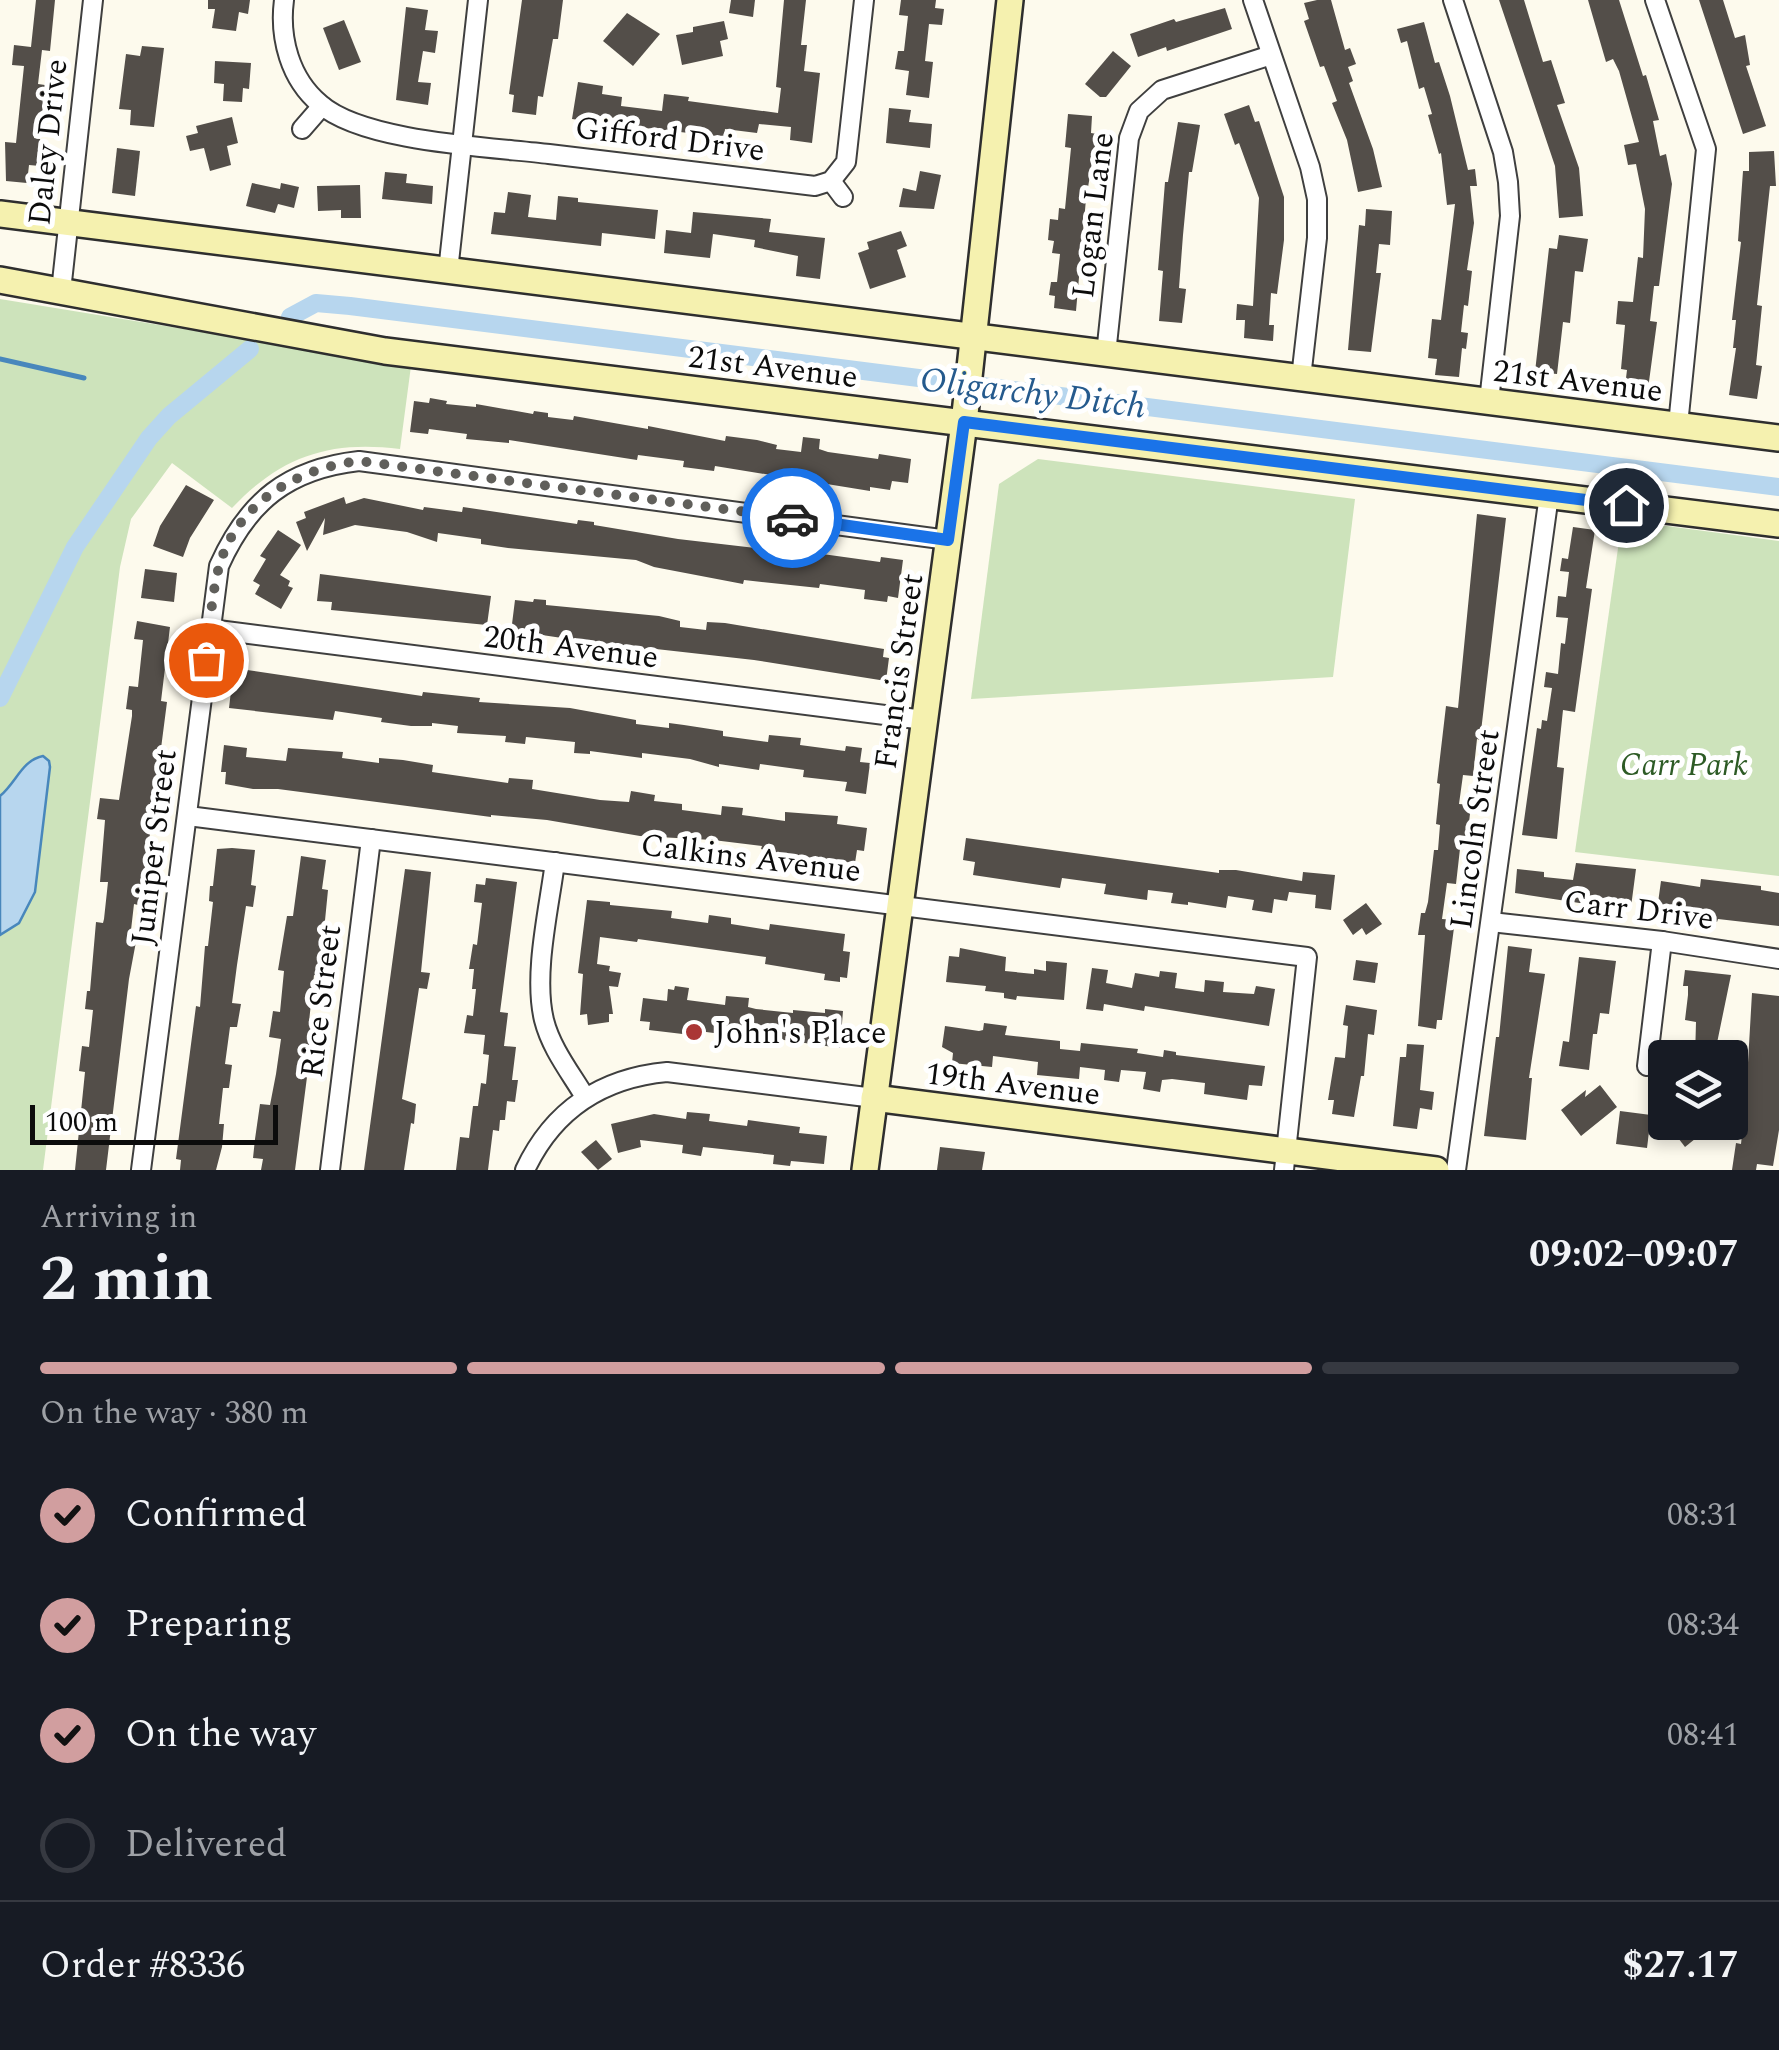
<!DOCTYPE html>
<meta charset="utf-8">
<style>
body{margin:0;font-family:Spectral,serif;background:#242831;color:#f1f3f6;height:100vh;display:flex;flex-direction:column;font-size:38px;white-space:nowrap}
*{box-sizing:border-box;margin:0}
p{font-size:32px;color:#9ea1a6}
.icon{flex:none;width:55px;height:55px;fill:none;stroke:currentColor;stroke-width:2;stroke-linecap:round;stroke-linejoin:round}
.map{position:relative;height:1170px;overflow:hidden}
.drawer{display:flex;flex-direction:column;background:#171b24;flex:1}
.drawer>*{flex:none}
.fabs{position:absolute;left:1648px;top:1040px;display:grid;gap:20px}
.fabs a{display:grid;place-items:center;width:100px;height:100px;border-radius:10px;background:#171b24;box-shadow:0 5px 15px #0003;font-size:50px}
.scale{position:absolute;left:30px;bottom:25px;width:248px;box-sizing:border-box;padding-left:10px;border:5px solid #0c0c0c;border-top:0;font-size:28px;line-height:35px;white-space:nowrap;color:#0c0c0c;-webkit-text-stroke:8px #fff;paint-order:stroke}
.pin{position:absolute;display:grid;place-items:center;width:85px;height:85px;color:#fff;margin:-42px;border:5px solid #fff;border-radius:50%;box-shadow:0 2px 10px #0007}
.courier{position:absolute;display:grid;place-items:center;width:100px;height:100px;margin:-50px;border:8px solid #1a73e8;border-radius:50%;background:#fff;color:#222;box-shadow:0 2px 12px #0007}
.headline em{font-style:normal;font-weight:700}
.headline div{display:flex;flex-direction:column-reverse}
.headline{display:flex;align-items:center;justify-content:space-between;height:170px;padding:0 40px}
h1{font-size:65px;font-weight:700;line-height:75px}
.bar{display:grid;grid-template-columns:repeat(4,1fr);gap:15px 10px;align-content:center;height:120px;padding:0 40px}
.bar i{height:12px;border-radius:8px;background:#363941}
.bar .current{background:#d19e9f}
.bar p{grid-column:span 4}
.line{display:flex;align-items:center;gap:25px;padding:0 40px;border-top:2px solid #363941}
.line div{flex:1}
ol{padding:0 40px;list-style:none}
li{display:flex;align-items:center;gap:30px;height:110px}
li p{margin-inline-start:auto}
li .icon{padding:10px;border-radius:50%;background:#d19e9f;color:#111;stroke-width:4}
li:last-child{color:#9ea1a6}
li i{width:55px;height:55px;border:5px solid #363941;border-radius:50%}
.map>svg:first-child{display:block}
.green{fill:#cde3bb}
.water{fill:#b7d6ee;stroke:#4887bc;stroke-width:2.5}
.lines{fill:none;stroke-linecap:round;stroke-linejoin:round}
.stream{stroke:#4887bc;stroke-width:5}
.canal{stroke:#b7d6ee;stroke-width:18}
.building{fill:#534e49}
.street-casing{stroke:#3f3f3f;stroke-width:22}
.secondary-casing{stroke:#2e2e2e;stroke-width:30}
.street{stroke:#fff;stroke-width:18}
.secondary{stroke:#f5f1af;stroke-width:25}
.done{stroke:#605f5b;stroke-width:10;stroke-dasharray:0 18}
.route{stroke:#1a73e8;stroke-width:12}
.poi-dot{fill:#aa3635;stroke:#fff;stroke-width:4}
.labels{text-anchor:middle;stroke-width:10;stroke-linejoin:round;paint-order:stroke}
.street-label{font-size:32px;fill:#0c0c0c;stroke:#fff}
.park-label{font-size:32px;font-style:italic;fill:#2d5b25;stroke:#fff}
.poi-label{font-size:32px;fill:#0c0c0c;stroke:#fff;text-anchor:start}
.water-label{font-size:35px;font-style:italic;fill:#255a8d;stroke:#fff}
</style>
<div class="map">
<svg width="1779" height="1170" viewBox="0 0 1779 1170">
<rect width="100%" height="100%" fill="#fdfaed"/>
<!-- green -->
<g class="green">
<path d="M0,299L411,366L400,449C330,440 281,456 232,508L172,463L131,519L120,567L43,1170H0Z"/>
<path d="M1038,459L1355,499L1333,677L971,699L999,484Z"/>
<path d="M1622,520L1779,541V876L1575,852Z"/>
</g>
<!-- water -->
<path class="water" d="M43,756L49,761L50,767L35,892L19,923L0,935V796C16,783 22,760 43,756Z"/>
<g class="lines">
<!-- stream -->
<path class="stream" d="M0,359L84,378"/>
<!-- canal -->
<g class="canal">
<path d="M290,317L316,303L350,306L1779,487"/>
<path d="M0,698L75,547L149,438L169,416L250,349"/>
</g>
</g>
<!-- building -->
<g class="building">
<path d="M36,0H55L50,51L42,50L38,84L45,85L42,117L36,116L34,138L40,139L42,146L40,166L29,165L27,183L6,181L5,142L16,143L24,66L12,65L14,45L31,47Z"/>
<path d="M208,0H250L248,14L239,12L236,31L212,28L215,9H208Z"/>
<path d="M522,0H563L558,39H553L543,97L538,96L536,115L512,112L514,95L509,94Z"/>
<path d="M731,0H755L753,17L729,13Z"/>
<path d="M784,0H806L801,45H807L804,71L820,73L812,143L790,140L791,127L759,124L757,133L725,129L724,137L636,127L637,121L600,116L599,123L572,119L578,82L603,86L602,94L622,97L621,106L662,111L664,94L689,97L688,101L778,113L781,88L776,87Z"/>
<path d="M901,0H936L935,8L944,9L942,25L929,24L925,61L933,62L929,98L906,95L909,71L895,69L898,51H904L908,16L899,15Z"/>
<path d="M1317,0H1331L1345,50L1350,48L1356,64L1348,67L1353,81L1349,83L1373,149L1382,187L1358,192L1347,140L1332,103L1337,101L1324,66L1320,67L1304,21L1309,19L1304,3Z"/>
<path d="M1499,0H1524L1543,62L1551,60L1565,103L1557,105L1579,168L1583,216L1559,218L1555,166Z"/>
<path d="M1588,0H1619L1643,76L1646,75L1659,120L1653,121L1660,156L1666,154L1672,184L1659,286H1654L1650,321L1657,322L1648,389L1625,386L1627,370L1621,369L1625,325L1616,324L1618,301L1633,302L1638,257L1643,258L1645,209L1636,164L1628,165L1624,145L1639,142L1619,71L1613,59L1606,62Z"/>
<path d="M1699,0H1723L1735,38L1745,35L1750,65L1746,66L1766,126L1743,134Z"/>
<path d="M406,7L428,10L425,30L438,31L435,53L423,51L418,82L431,83L428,105L396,100Z"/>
<path d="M1225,8L1232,29L1167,51L1166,47L1138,57L1130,34L1174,19L1176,22Z"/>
<path d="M627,13L660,34L633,66L603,41Z"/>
<path d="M344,20L361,62L339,70L323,28Z"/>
<path d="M724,21L728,39L720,41L723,56L682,65L676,35L693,32V27Z"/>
<path d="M1424,22L1435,63L1439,62L1450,96L1468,170L1475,169L1477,186H1470L1474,223L1467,270L1472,271L1468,306L1464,305L1461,332L1468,333L1466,349L1462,348L1459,377L1435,375L1437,359L1428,358L1432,319L1441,320L1455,204L1447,205L1441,153L1439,154L1428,115L1432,114L1424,87L1419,89L1407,41L1401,43L1397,29Z"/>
<path d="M142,46L164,48L154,127L130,125L131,110L119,109L126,54L140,56Z"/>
<path d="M1113,51L1131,66L1106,97H1100L1085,84Z"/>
<path d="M215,61L251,63L249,89L243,88L242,102L223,101L224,84L214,83Z"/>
<path d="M1249,105L1255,122L1259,121L1284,197V240L1277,294L1271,293L1269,325H1274L1273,341L1244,338L1245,320H1236L1237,304L1253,306L1259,198L1239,143L1235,145L1224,114Z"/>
<path d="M889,108L911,110L909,122L932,124L930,148L886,143Z"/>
<path d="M1068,114L1092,116L1091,133L1097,134L1086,199L1076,311L1054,308L1055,296L1049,295L1051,282H1057L1060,254L1052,253L1054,241L1048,240L1050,219L1058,220L1059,208L1065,209L1071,148L1065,147Z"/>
<path d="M232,117L238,143L227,146L231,165L210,171L204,148L190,151L186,136L198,133L196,126Z"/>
<path d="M1178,122L1200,125L1192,172H1189L1183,235L1179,288L1186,289L1182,323L1159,321L1163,271L1158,270L1165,182H1168Z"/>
<path d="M117,148L140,151L135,196L112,193Z"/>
<path d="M1774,151L1776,186H1770L1757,305L1762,306L1756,365L1762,366L1757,399L1729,395L1736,348H1733L1736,320H1732L1741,242L1738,241L1743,171H1749V152Z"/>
<path d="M920,171L941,175L934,209L899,207L903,188L916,191Z"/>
<path d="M385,172L407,174L406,183L433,186L432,204L382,199Z"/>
<path d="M252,183L280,189L281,183L299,187L294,208L278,204L275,213L246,206Z"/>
<path d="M360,185L361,218H341V210L318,211L317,186Z"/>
<path d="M508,192L531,195L528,217L556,220L558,196L578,198V202L658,210L655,239L602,233L601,246L491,234L494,212L505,213Z"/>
<path d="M1366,209L1392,211L1390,245L1379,244L1376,273H1381L1371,352L1348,350L1359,225L1365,226Z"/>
<path d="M693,212L771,219L769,232L825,238L820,279L796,276L798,256L754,247L755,240L713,234L710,258L664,253L666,230L691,233Z"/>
<path d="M901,231L907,246L897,250L906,277L870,289L858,253L869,249L867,242Z"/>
<path d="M1559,235L1588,239L1583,272L1575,271L1570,323L1563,322L1557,374L1535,372L1549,248L1557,249Z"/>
<path d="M430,398L447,401L446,404L476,407V404L533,414L534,411L548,413V417L573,420L574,416L648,429V426L725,441L726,436L757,440L777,445L776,449L801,452L803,437L820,439L819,449L828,452L878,459L879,454L911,459L908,483L892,481L890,490L870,487V491L715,466L714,471L683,467L684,461L638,455L637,460L509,440V443L466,439L467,434L429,429L428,434L410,432L414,401L429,403Z"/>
<path d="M186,485L214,500L190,538L183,557L153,546L160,526Z"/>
<path d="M344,497L346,504L364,498L423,510L424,507L462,512L463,507L577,524L578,520L594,522V525L678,539L772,550V554L776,557L807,561L808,552L880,562L881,557L903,560L898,598L888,596L887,602L864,599L865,590L820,584L819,588L744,580L743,584L654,567L636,560L508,548L481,544V539L438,533L437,542L407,532L355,525L323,535L325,518L307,551L296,522L306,518L304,512Z"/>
<path d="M1477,514L1506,518L1480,740L1477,739L1473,776L1463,775L1459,804L1471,805L1467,840H1461L1456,884L1447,883L1442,919L1455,920L1442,1020H1437L1436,1029L1418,1026L1425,935H1418L1421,913H1425L1428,902L1434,850H1438L1440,825L1436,824L1440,784L1437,783L1446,706L1458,708Z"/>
<path d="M1573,527L1595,530L1586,588L1592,589L1575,712L1563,710L1557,767L1564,768L1557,839L1522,835L1537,728L1541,729L1542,720L1547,721L1552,688L1544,687L1546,672L1558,674L1561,643L1565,644L1568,618L1556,617L1558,596L1566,597L1569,572L1560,571L1562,558L1568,559Z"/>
<path d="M278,530L301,545L280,575L290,581L288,586L293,588L281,609L255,594L260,585L253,581L266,559L260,556Z"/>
<path d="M145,569L177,573L174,602L141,598Z"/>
<path d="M320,574L491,596L487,625L331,610L332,602L317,601Z"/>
<path d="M534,599L546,600V605L659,616L680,621V627L706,630L707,622L725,623L884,649L883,657L889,658L886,681L754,660L656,649V652L642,650L542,635L541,641L529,639V634L511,632L515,600L533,602Z"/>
<path d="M137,621L170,627L161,701L167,702L144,880H141L138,905L134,904L131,930L138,931L129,979L106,1170H75L85,1072L79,1071L82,1046L89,1047L93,1010L85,1009L87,991H90L96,922L103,923L104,919L108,882H100L105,820L97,819L100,798L119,800L132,716V710L126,709L129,686L138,687L143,640L134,639Z"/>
<path d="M247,670L422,696L423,692L480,698L479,702L570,708L636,720V724L669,728V723L684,725L723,731V736L768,742L769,735L801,738L800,745L845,751L846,746L862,748L860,762L870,763L866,794L845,791L847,782L803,777L804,770L760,764L759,770L719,764V767L690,759L642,753V758L590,751V754L574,753L575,742L526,737L525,744L505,742L506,736L457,733L458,726L432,723V726H411L381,722L382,718L335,711L333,720L229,708L233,674L246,676Z"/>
<path d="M224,745L247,748L246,757L286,761L288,748L343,752L342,758L379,763V758L403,760L433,765L432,772L508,783L509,778L533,780L532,789L600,800L629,802L631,791L655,795L654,801L682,804V810L721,815L722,806L743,808L742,815L785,821V812L838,816L837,824L867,828L864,851L857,850L855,863L781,855L761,849L762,846L713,840L640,836L547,820L491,815V817L278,789H253L225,784L226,772H221Z"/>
<path d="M966,838L1219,873V870H1236L1302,881L1303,872L1335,875L1331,910L1315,908L1316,895L1289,892L1287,901L1274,899L1272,913L1252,910L1254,900L1228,896L1226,908L1188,902V905L1171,903L1173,893L1148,890L1147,900L1104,894L1106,884L1062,878L1060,888L973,875L975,862L963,860Z"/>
<path d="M232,848L255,850L251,885L256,886L253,907L246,906L237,965L232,1003L241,1004L237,1027H230L225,1064L232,1065L229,1088H223L219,1124H224L222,1147L216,1170H180L181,1160L176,1159L196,1006L200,1007L205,946H208L213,902L209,901L210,886H213L217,849Z"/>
<path d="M301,856L326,860L322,889L328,890L321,961L319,976L314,975L309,1022L312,1023L311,1046L295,1170H261L263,1159L253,1158L255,1139L260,1104L270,1105L276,1074L281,1039L269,1037L273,1011L280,1012L284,971L278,970L287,916H293Z"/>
<path d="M1576,863L1636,869L1631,907L1587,899L1586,904L1515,893L1517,869L1544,872V877L1573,880Z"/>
<path d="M405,869L431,872L421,972L430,973L427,989L419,988L402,1099L416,1104L414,1124L411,1123L404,1170H364Z"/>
<path d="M486,878L517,882L500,1012L508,1013L504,1046L516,1047L512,1080H518L515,1102L507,1101L505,1120H500L499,1131L493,1130L488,1170H456L460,1137L469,1138L473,1106H478L481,1083L486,1084L489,1055L483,1054L485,1035L464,1033L467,1015L473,1016L476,989H472L474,969H469L473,944L477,945L482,903L474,902L476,884L485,885Z"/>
<path d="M1701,879L1761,886V890L1779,893V926L1718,919L1717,922L1657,910L1661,881L1700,887Z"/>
<path d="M587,900L610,902V905L672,911L671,918L708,923L709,915L731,918V924L769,930L770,924L845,934L843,951L850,952L847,978L840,977V982L824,980L825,974L765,964L766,957L638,939L637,942L600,937L597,964L610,966L609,971L621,973L618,987L609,986L613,1014H609V1022L588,1025L587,1014L580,1015L583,974L578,973Z"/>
<path d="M1366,903L1382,924L1366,935L1362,928L1353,935L1343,920Z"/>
<path d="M1508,946L1532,949L1529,972L1545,974L1529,1078H1532L1526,1140L1484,1136L1496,1037H1499Z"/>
<path d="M960,948L1006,957L1005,971L1034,974V969L1046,971V961L1067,963L1064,1000L1017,996L1016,1000L1004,998V993L985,991L986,986L946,982L949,956L959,957Z"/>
<path d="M1579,957L1616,961L1609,1014L1600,1013L1597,1034H1593L1589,1070L1559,1066L1563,1041L1569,1042Z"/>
<path d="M1356,960L1378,963L1375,983L1353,980Z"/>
<path d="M1092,968L1108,970L1106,983L1132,988L1135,973L1159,977L1160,971L1177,973L1175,988L1204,992L1205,980L1224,982L1223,992L1254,994L1256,986L1275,989L1269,1026L1145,1006L1144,1011L1104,1004L1103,1011L1086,1009Z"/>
<path d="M1685,970L1731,975L1717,1043L1725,1044L1723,1058H1695L1696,1022L1685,1020L1688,995V986H1683Z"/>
<path d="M675,986L689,988L687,1000L725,1005L726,996L749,998L748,1007L756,1009L793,1013V1010L825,1013V1009L843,1011L840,1048L784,1040L728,1039L729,1035L691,1030V1035L649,1030L650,1022L640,1021L643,998L667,1001L668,989L674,990Z"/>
<path d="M1752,993L1779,996V1130L1773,1166L1757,1164L1756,1170H1732L1736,1143L1741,1144L1746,1097Z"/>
<path d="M1346,1005L1377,1010L1374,1035L1368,1034L1364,1076H1361L1354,1117L1332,1114L1334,1100H1328L1335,1057L1345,1058L1348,1026L1343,1025Z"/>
<path d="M984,1023L1007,1026L1005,1035L1060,1041V1049L1080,1051L1081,1043L1138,1049L1137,1053L1163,1057L1164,1050L1176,1052V1055L1265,1066L1262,1086L1249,1085L1247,1100L1204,1094L1205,1083L1172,1079L1162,1080L1160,1092L1143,1089L1146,1072L1121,1070L1119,1082L1104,1080L1105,1070L1080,1067L1079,1079L1037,1075L1038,1062L993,1056L992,1067L952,1063L953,1053L942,1047L945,1026L979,1031L983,1030Z"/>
<path d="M1407,1044L1424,1045L1420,1090L1434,1092L1432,1110L1420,1108L1417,1129L1393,1126L1400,1057H1406Z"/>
<path d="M1600,1085L1617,1107L1581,1136L1561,1110L1586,1090L1585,1097Z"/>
<path d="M1620,1111L1651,1115L1647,1148L1616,1144Z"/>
<path d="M687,1112L710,1114L709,1121L747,1126L748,1120L800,1127L799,1133L827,1136L824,1164L791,1161L790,1166L773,1164L774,1155L703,1147L701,1156L682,1153L683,1145L640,1140L641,1147L618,1153L611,1124L654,1114L686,1119Z"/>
<path d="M1666,1122H1716L1685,1147Z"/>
<path d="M596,1140L612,1159L598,1170L581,1152Z"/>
<path d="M940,1147L985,1152L982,1170H937Z"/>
</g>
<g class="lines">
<defs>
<g id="street">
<path d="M284,0C279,38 290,79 320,104C363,142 490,147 549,154C638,165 726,175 815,186L831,181L846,162L864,0"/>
<path d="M1253,0L1310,167L1317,199V238L1301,378"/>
<path d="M1453,0L1503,152L1508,182L1510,216L1489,401"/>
<path d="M1655,0L1706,149L1678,425"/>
<path d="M302,129L322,106"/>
<path d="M831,181L843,197"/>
<path d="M448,271L478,0"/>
<path d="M61,291L93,0"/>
<path d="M1106,354L1129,138L1139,111L1162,90L1271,55"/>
<path d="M210,629L924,720"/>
<path d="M188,816L1307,957L1284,1170"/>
<path d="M555,862C549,909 533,974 544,1020C551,1048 570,1072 585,1097"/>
<path d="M1491,922L1662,941L1779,959"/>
<path d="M1647,1066L1662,941"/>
<path d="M141,1170L219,566C248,501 288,469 359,461L948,540"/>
<path d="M330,1170L371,839"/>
<path d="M525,1170C553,1110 602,1078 667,1072L874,1098"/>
<path d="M1456,1170L1549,495"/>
</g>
<g id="secondary">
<path d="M0,214L1779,438"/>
<path d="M0,280L385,351L1779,524"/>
<path d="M874,1098L1436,1170"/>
<path d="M865,1170L964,423L1010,0"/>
</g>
</defs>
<!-- street casing -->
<use href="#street" class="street-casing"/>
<!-- secondary casing -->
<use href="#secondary" class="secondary-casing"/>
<!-- street -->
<use href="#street" class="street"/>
<!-- secondary -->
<use href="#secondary" class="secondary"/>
</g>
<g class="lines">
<!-- done -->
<path class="done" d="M206,660C210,630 211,596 219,567C236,503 298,468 359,461L792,518"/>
<!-- route -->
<path class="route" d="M792,518L948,540L964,422L1626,505"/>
</g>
<!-- markers -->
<circle class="poi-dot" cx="694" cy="1032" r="10"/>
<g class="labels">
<!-- street labels -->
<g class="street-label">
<text transform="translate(670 138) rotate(7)" y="11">Gifford Drive</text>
<text transform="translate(47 142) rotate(-84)" y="11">Daley Drive</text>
<text transform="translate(1092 215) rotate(-83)" y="11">Logan Lane</text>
<text transform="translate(773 366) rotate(7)" y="11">21st Avenue</text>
<text transform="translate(1578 380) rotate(7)" y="11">21st Avenue</text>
<text transform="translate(571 646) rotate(7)" y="11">20th Avenue</text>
<text transform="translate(898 671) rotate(-82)" y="11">Francis Street</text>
<text transform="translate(1474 829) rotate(-82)" y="11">Lincoln Street</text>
<text transform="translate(153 847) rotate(-83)" y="11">Juniper Street</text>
<text transform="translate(751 857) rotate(7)" y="11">Calkins Avenue</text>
<text transform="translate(1639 909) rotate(7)" y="11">Carr Drive</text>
<text transform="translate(320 1001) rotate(-83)" y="11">Rice Street</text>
<text transform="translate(1013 1083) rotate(7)" y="11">19th Avenue</text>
</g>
<!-- park labels -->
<g class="park-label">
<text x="1684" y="775">Carr Park</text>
</g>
<!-- poi labels -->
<g class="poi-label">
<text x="714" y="1043">John's Place</text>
</g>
<!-- water labels -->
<g class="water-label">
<text transform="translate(1033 392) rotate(7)" y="12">Oligarchy Ditch</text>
</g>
</g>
</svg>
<div class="fabs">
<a><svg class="icon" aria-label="layers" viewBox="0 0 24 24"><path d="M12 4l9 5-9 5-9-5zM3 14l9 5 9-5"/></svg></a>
</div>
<div class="scale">100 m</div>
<div class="pin" style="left:206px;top:660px;background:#ea580c"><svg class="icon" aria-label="bag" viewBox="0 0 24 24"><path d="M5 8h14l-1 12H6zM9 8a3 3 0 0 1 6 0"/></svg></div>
<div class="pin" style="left:1626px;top:505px;background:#1f2937"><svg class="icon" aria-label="home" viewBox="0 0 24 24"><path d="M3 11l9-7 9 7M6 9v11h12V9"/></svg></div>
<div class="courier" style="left:792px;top:518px"><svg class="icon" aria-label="car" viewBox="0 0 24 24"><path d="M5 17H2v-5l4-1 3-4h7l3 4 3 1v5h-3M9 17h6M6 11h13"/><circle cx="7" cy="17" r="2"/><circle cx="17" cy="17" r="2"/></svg></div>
</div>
<section class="drawer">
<div class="headline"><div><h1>2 min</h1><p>Arriving in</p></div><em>09:02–09:07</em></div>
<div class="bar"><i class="current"></i><i class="current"></i><i class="current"></i><i></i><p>On the way · 380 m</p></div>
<ol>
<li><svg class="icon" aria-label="check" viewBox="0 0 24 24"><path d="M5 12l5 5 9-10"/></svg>Confirmed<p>08:31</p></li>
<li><svg class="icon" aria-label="check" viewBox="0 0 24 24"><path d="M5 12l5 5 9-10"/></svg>Preparing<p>08:34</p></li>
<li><svg class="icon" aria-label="check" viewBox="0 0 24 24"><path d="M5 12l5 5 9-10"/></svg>On the way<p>08:41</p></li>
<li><i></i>Delivered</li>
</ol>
<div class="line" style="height:130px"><div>Order #8336</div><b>$27.17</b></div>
</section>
